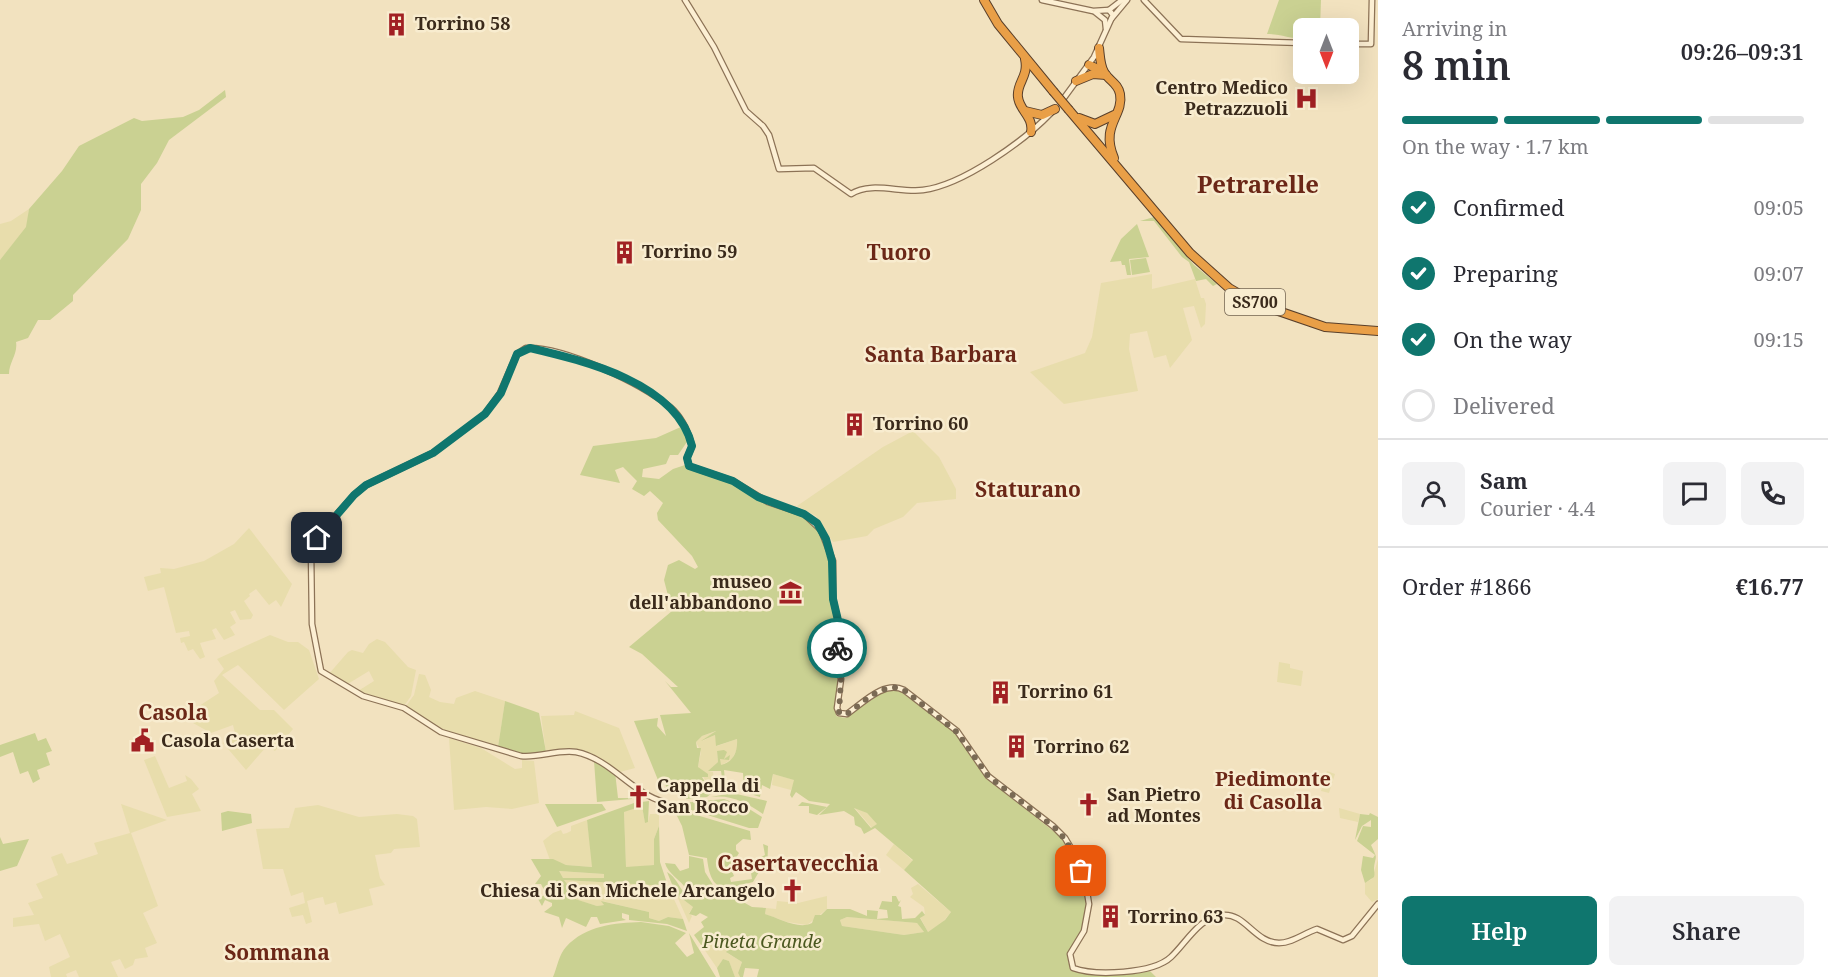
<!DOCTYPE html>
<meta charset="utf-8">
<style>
body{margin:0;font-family:"Noto Serif",serif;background:#f2f2f3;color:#2b2b33;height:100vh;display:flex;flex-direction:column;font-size:22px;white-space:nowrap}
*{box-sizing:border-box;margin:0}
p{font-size:20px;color:#7c7c81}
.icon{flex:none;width:33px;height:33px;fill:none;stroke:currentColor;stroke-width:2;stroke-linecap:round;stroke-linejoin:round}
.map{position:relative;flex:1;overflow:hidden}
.side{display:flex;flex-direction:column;background:#fff;width:450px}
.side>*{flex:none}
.needle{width:39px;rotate:180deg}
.fabs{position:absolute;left:1293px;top:18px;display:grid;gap:12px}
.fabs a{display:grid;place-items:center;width:66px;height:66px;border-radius:9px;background:#fff;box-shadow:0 6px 24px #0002;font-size:30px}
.pin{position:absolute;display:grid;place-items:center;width:51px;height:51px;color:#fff;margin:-26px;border-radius:12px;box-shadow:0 3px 9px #0006}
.courier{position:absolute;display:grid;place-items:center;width:60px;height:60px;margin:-30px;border:4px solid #0f766e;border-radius:50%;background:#fff;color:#222;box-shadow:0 2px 8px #0007}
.overview em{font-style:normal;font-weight:600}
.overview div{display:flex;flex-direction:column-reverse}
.overview{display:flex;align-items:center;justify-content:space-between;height:102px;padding:0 24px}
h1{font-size:39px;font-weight:600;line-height:45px}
.bar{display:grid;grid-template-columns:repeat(4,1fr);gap:9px 6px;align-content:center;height:72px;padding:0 24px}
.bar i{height:8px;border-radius:4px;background:#e1e1e2}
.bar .on{background:#0f766e}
.bar p{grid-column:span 4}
.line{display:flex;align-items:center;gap:15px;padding:0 24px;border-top:2px solid #e1e1e2}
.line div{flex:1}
.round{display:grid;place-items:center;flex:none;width:63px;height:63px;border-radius:9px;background:#f2f2f3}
ol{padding:0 24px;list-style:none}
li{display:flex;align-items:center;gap:18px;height:66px}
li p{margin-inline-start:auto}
li .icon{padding:6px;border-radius:50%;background:#0f766e;color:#fff;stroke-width:4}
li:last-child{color:#7c7c81}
li i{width:33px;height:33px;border:3px solid #e1e1e2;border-radius:50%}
.action{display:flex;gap:12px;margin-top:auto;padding:12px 24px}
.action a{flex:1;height:69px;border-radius:9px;background:#0f766e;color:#fff;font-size:24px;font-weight:600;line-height:69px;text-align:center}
.action a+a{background:#f2f2f3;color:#2b2b33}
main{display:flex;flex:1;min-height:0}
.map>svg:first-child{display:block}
.farmland{fill:#e8ddac}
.green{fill:#cad192;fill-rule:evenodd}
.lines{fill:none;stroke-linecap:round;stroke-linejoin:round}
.minor-casing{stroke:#8c7256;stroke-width:7}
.highway-casing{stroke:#593f2a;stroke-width:10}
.minor{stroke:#fcefd3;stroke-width:4.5}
.highway{stroke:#e99f47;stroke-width:8}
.highway-bridge-casing{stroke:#593f2a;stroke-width:10;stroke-linecap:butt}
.highway-bridge{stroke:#e99f47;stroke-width:8}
.done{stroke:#7a6a54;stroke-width:6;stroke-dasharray:0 10.8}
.route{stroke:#0f766e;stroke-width:8}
.labels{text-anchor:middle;stroke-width:5;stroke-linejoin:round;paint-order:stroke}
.shield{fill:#f8eccf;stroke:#736451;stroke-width:1.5}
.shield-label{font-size:16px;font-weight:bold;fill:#3a2a1b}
.poi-label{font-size:18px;font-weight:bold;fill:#3a2a1b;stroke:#f8eccf;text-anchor:start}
.park-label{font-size:18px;font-style:italic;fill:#4b5820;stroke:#f8eccf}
.neighbourhood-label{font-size:20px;font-weight:bold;fill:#6b2717;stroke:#f8eccf}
.quarter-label{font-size:21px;font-weight:bold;fill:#6b2717;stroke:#f8eccf}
.district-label{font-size:24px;font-weight:bold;fill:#6b2717;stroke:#f8eccf}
</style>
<main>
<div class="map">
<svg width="1378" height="977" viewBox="0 0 1378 977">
<rect width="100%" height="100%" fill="#f2e2bf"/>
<!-- farmland -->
<g class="farmland">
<path d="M29,209L27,227L0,260V224L11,221Z"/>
<path d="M1152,274V289L1195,279L1201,298H1204L1206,304L1205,324L1201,328L1194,306L1183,308L1192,340L1170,368L1166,355L1154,358L1147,331L1130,334L1129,349L1138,391L1064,404L1030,372L1085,353L1092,337L1101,283Z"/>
<path d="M913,431L939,457L956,489V499L917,503L903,517L874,529L867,536L833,542L816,516L797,506L883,447Z"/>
<path d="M249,528L292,584L281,607L276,600L269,605L256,589L249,594L250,596L244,601L253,615L251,619L240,620L235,610L230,612L236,623L230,627L235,635L224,640L216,628L212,630L216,639L200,643L205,657L200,659L193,649L188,651L184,642L181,643L180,638L190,636L189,631L176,633L164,587L148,591L144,577L161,573L160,568L174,569L204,561L234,544Z"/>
<path d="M270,635L288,642H298L309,650L319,679L284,710L238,665L222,675L260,710H274L293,729L275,751L267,746L246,770L223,743L235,733L233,725L211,733L193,723L202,715L196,708L219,693L214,681L224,669L217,659Z"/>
<path d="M377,639L385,642L408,667L416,670L411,696L404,706L358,691L374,681L369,671L346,685L328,675L348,652L352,650L363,653L369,644Z"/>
<path d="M1279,662L1290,664V668L1303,671L1301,686L1277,682Z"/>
<path d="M419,674L425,675L431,690L429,697L440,702L454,704L456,698L475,691L505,701L498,747L442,731L406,706L414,695Z"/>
<path d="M575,711L619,728L635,768L620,772L594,756L575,749L546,752L541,716L574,715Z"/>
<path d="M717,731L702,741L715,735L717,746L737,739L738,747L732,759L720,766V759H726L723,758L726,754L717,752L718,762L709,771L713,772L715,788V793H712L698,767L701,752L696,742L702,736Z"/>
<path d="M449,738L481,748L515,769L522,768V760L534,761L539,803L512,809L486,807L454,810Z"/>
<path d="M155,756L169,788L187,781L185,775L191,779L199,789L192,794L201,811L167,817L144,760Z"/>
<path d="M1327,771L1335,774L1329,793L1321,791Z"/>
<path d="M773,774L795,780L791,790L772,785Z"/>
<path d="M121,804L167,820L131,833L158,906L143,913L157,943L145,948L148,957L135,959L133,965L125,969L120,959L111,962L118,977H79L76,970L66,974L67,977H51L49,967L70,957L60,934L45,941L39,924L13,927V918L34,915L28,903L43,898L36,884L58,875L51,857L62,853L67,864L74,862L98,854L94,843L130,833Z"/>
<path d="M318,805L359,817L397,814L413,816L417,819L420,847L394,849L391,853L375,855L380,878L385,885L369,889L373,905L339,914L336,902L325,905L323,897L317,898L307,901L312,922L306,924L303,915L292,917L289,908L305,903L303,892L291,896L283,869H263L256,829L289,828L295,808Z"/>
<path d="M642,806L645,822H648L650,814H659V826L654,839V865L626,868L624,811Z"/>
<path d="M854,807L867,813L878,824L872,828Z"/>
<path d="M1339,808L1360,814L1358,822L1340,818Z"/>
<path d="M587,820L593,867L566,865L550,860L543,841L553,833L561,830L563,834L567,833L571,831V826Z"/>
<path d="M894,844L913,861L904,870L886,855Z"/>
<path d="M1378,859V899L1372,902L1365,894V883L1372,879Z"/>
<path d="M558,871L604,874V879L563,878Z"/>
<path d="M564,880L668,886L683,919L668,917L659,921L649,918V912L602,901L604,905L597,906L571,898L584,894L595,895L583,892L572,894L568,888H580L579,885L567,884Z"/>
<path d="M918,884L951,912L942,923L928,932L920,917L925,914L924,907L910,897L913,894L911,888Z"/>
<path d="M676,894L693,907L689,913L692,916L689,923Z"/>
<path d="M827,896V909L807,925L787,922L765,914L766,908L776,909L777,901L798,903Z"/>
<path d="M847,917L917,923L924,932L904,935L842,926L840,920Z"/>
<path d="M715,939L728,950L727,953L742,962L738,973L740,977H735L729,961L723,959L717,968L704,949Z"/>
</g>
<!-- green -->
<g class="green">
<path d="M1279,0H1321L1320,28H1304L1303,39C1291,39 1280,34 1267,34Z"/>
<path d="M225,90L226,97L169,140L157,163L141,184V210L128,239L73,295V301L50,320H38L28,338L16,342C18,354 9,362 9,374H0V260L26,227L29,209L62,171L79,146L134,118L142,121L183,117L199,110Z"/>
<path d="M1154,217L1194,265L1217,284L1213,286L1206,279L1196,281L1189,262L1182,257L1154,221H1140Z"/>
<path d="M1137,224L1149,257L1129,259L1131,275H1127L1125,265H1122L1121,261L1110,262L1121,239Z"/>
<path d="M1146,258L1150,272L1132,275L1130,260Z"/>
<path d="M683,426L689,439L678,455H670L666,464L643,469L642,477L659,479L673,469L685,465L689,470L723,479L763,503L807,518L819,531L831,569V604L837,631L834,652L824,660L823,668L838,673L836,716L845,718L886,690L897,689L952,730L974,756L985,777L1062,838L1072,854L1085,887L1087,903L1084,928L1067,954L1070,969L1134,974L1150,971L1156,977H757L759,969L745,968L743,977H740L738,973L742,962L726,952L728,950L715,939L704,949L694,935L704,927L701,922L708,917L700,913L696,916L689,914L693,907L676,894L667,872C677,878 678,886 684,892L687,890C681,880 668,874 665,863L675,864L680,871L689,868V856L703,859L705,872L713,885L752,907L766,908L765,914C779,918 798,930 812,923L815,915H821L827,909H850L867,916V910L878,911L877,919L888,918L887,910L879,909L882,901L892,902V896H896L899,902L901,900L898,906L901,907L902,919L915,918L922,911L925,915L920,918L928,932L945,920L951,912L904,870L913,860L875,828L864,834L861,828L855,825L854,817L844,811L819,815L830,804L809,801L796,792L792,798L790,795L794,780L773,774L770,789L762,785L760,797L744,792L743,773L724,770L726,790L724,791L721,771H708L718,762L717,751L724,750L727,752L724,759L730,755L729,760L720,759L721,765C733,762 738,752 737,739L716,746L715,735L701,741L716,731L702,736L696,742L697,748H701L698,767L708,774V777H702L712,793L707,797L686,799L685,789L668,790L665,784L660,785L634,721L658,718L657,726L666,736L660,715L691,713L665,681L671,687H678L642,654L629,647L672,611L664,580L668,565L679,560L695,569L698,567L692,556L658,520L657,513L663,503L650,491L644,496L632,489L637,481L623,467L615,470L620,483L580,475L593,446L656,438ZM854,808L867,813L877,824L871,828ZM847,917L917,923L924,932L904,935L842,926L840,920Z"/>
<path d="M505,701L539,713L546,752L521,754L498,747Z"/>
<path d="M35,733L38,741L46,738L52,751L46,753L50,765L37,770L40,779L33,783L28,771L20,774L13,752L0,757V745Z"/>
<path d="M594,761L615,772L618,798H629L630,792H634L632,799L597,802Z"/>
<path d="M732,793L767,801L763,814C747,803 731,794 711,797Z"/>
<path d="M724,799L746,807L762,817L758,828H749L672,804Z"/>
<path d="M649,801L648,822L645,823L642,806L624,812L626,867L654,865V839L659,826L660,862L668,886L564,880L567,884L581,888H568L572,894L595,893L596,895L584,894L572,898L597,906L604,905L601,901L649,912V918L659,921L668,917L683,919L687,931L667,924L629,920V915L622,913V918L626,920L600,924L597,917H591L586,927L566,918L562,928L559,917L544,912L552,906V903L545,900L542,906L538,899L546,894L541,884H535L541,876L531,859H553L566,865L592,867L587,820L634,803ZM559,871L604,874V878H563Z"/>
<path d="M802,802L827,807L817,815L809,813V806H798Z"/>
<path d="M545,804H602L606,810L557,827Z"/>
<path d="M673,808L750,831L751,840L743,839L736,845V850L739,853L733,863L729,864L734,876L730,878L731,882L752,879L751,873L756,870L753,868L756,860L765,855L763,844L768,846L767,872L760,870L753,882C725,889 711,895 707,858L689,855L682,826Z"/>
<path d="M228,811L251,814L252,823L222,831L221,813Z"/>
<path d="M1370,813L1378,817V839L1371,845C1378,860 1376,854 1374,868C1374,871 1375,874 1374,877L1365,883L1361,870L1363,856L1373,858L1375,855L1357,841L1363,826L1371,827V820L1362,826L1355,840L1360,814L1369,815Z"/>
<path d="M0,837L3,844L29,839L17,866L0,871Z"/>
<path d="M641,922L669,926L686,933L675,943L687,957L694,953L689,933L716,977H553C557,968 559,954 566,947C586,925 615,923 641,922Z"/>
<path d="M723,959L729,961L735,977H720L717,968Z"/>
</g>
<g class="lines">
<defs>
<g id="minor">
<path d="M685,0L714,47L746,111L763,126L769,135L779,169L814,168L851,194C871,181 900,193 923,190C963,185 1024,141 1051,113"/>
<path d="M1042,0L1093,11L1109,10L1113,15L1094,57L1061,102"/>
<path d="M1144,0L1181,39L1304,43"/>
<path d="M1109,10L1122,0"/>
<path d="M1095,12L1105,20L1106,29"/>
<path d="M1112,18L1127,0"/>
<path d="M1348,44H1371L1372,0"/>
<path d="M664,802C631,793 611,759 576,752C558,749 540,758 521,756L441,732L404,708L363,696L321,671L312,624L311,550L328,524L354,495L366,485L433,453L485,414L500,393L517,354L526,348C563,346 641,383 670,407C682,417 688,431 692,446L687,458L689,466L733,481L768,502L804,514L821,530L833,561V599L840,629L836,659L841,679L837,708L839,713L847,714C863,703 884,680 904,690L957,731L988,776L1053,826L1065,838L1075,855L1086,886L1089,904L1084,931L1070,954L1073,968C1095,976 1153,974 1171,957C1187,942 1199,917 1223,915C1245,913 1255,943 1279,943C1293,943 1304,933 1317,929L1343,940L1352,936L1378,904"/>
</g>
<g id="highway">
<path d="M984,0L998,24L1053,91"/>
<path d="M1099,48C1100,56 1100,65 1104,72C1109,81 1118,83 1120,94C1124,116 1100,125 1114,158"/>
<path d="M1025,59C1029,77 1016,83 1018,97C1019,110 1034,117 1031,132"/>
<path d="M1089,65L1103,71"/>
<path d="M1076,81L1093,74L1106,75"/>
<path d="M1069,110L1190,253L1229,288L1255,303L1325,327L1378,331"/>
<path d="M1025,111L1042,115L1055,109"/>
<path d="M1079,118L1095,124L1114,115"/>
</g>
</defs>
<!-- minor casing -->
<use href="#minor" class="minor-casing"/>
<!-- highway casing -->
<use href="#highway" class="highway-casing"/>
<!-- minor -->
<use href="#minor" class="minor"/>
<!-- highway -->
<use href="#highway" class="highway"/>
<defs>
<path id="highway-bridge" d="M1053,91L1069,110"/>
</defs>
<!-- highway-bridge casing -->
<use href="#highway-bridge" class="highway-bridge-casing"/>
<!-- highway-bridge -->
<use href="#highway-bridge" class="highway-bridge"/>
</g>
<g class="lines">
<!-- done -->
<path class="done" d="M837,648L836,659L841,679L839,713L847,714C863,703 884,680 904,690L957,732L988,776L1059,831L1075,855L1081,871"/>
<!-- route -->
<path class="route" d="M317,538L354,495L366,485L433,453L485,414L501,393L517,354L530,348C585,361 677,383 692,446L687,458L689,466L733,481L758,497L804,514L817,523L826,539L832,561L833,599L840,629L837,648"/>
</g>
<!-- icons -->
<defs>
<symbol id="building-bare" viewBox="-9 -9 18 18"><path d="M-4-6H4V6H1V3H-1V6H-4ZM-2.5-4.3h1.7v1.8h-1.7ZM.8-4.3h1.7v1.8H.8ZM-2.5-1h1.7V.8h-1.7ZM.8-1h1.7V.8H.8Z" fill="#a12023" stroke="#f8eccf" stroke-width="2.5" paint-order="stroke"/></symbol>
<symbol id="hospital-bare" viewBox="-9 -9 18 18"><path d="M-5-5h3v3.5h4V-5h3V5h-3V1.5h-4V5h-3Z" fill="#a12023" stroke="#f8eccf" stroke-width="2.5" paint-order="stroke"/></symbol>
<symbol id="museum-bare" viewBox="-9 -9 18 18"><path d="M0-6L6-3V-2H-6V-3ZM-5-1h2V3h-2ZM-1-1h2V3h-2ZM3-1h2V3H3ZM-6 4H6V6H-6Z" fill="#a12023" stroke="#f8eccf" stroke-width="2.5" paint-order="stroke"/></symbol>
<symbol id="civic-bare" viewBox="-9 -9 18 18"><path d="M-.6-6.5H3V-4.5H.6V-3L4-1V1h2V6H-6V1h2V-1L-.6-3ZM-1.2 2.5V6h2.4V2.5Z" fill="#a12023" stroke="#f8eccf" stroke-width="2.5" paint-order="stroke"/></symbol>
<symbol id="church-bare" viewBox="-9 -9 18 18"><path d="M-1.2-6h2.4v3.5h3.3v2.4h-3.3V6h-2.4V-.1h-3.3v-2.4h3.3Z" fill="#a12023" stroke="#f8eccf" stroke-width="2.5" paint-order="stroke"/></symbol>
</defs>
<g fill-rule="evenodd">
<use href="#building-bare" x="380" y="8" width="33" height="33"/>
<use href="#hospital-bare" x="1290" y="82" width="33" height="33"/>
<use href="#building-bare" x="608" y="236" width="33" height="33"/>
<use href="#building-bare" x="838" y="408" width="33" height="33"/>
<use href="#museum-bare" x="774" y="576" width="33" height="33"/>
<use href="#building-bare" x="984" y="676" width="33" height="33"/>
<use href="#civic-bare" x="126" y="724" width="33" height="33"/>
<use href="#building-bare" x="1000" y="730" width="33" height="33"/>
<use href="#church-bare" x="622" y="780" width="33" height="33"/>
<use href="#church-bare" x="1072" y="788" width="33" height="33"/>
<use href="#church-bare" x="776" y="874" width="33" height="33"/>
<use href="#building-bare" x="1094" y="900" width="33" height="33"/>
</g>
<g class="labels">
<!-- shield labels -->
<rect class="shield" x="1225" y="289" width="60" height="26" rx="4.5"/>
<g class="shield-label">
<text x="1255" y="308">SS700</text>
</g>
<!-- poi labels -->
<g class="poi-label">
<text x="415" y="30">Torrino 58</text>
<text x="1288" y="94" text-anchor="end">Centro Medico<tspan x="1288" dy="21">Petrazzuoli</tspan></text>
<text x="642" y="258">Torrino 59</text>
<text x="873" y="430">Torrino 60</text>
<text x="772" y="588" text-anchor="end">museo<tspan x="772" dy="21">dell'abbandono</tspan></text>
<text x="1018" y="698">Torrino 61</text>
<text x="161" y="747">Casola Caserta</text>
<text x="1034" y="753">Torrino 62</text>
<text x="657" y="792">Cappella di<tspan x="657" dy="21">San Rocco</tspan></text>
<text x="1107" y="801">San Pietro<tspan x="1107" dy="21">ad Montes</tspan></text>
<text x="775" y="897" text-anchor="end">Chiesa di San Michele Arcangelo</text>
<text x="1128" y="923">Torrino 63</text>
</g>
<!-- park labels -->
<g class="park-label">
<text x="762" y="948">Pineta Grande</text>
</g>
<!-- neighbourhood labels -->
<g class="neighbourhood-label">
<text x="1273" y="786">Piedimonte<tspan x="1273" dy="23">di Casolla</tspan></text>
</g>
<!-- quarter labels -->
<g class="quarter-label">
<text x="899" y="260">Tuoro</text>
<text x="941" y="362">Santa Barbara</text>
<text x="1028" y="497">Staturano</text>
<text x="173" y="720">Casola</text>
<text x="798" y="871">Casertavecchia</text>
<text x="277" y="960">Sommana</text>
</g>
<!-- district labels -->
<g class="district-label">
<text x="1258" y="193">Petrarelle</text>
</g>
</g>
</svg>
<div class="fabs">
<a><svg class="needle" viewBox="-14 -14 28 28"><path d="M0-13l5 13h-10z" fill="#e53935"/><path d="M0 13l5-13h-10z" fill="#7c7c81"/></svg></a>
</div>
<div class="pin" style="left:1081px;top:871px;background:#ea580c"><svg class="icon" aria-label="bag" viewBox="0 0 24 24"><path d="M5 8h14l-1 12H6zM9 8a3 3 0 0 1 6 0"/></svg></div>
<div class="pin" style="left:317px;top:538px;background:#1f2937"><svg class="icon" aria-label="home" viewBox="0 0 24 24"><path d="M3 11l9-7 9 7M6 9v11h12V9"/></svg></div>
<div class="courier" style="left:837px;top:648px"><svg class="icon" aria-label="bike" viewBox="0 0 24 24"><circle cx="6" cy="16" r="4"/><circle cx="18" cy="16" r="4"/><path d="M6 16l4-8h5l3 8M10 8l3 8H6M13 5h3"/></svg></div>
</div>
<section class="side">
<div class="overview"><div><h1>8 min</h1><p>Arriving in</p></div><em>09:26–09:31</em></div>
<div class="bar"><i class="on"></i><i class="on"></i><i class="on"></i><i></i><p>On the way · 1.7 km</p></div>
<ol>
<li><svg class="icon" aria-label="check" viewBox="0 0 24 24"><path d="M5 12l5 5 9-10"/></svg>Confirmed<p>09:05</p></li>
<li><svg class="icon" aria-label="check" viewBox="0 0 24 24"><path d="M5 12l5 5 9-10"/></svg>Preparing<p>09:07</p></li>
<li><svg class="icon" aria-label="check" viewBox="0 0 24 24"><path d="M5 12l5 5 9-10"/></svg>On the way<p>09:15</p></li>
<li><i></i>Delivered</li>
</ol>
<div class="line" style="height:108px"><a class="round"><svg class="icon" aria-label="person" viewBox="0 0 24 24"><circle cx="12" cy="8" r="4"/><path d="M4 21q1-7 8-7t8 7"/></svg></a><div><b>Sam</b><p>Courier · 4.4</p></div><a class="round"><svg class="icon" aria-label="chat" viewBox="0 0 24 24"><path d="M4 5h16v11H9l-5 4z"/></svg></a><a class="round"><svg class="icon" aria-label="phone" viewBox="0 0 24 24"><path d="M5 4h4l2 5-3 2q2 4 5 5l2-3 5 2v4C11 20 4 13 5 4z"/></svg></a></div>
<div class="line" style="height:78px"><div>Order #1866</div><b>€16.77</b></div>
<div class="action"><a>Help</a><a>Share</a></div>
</section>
</main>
